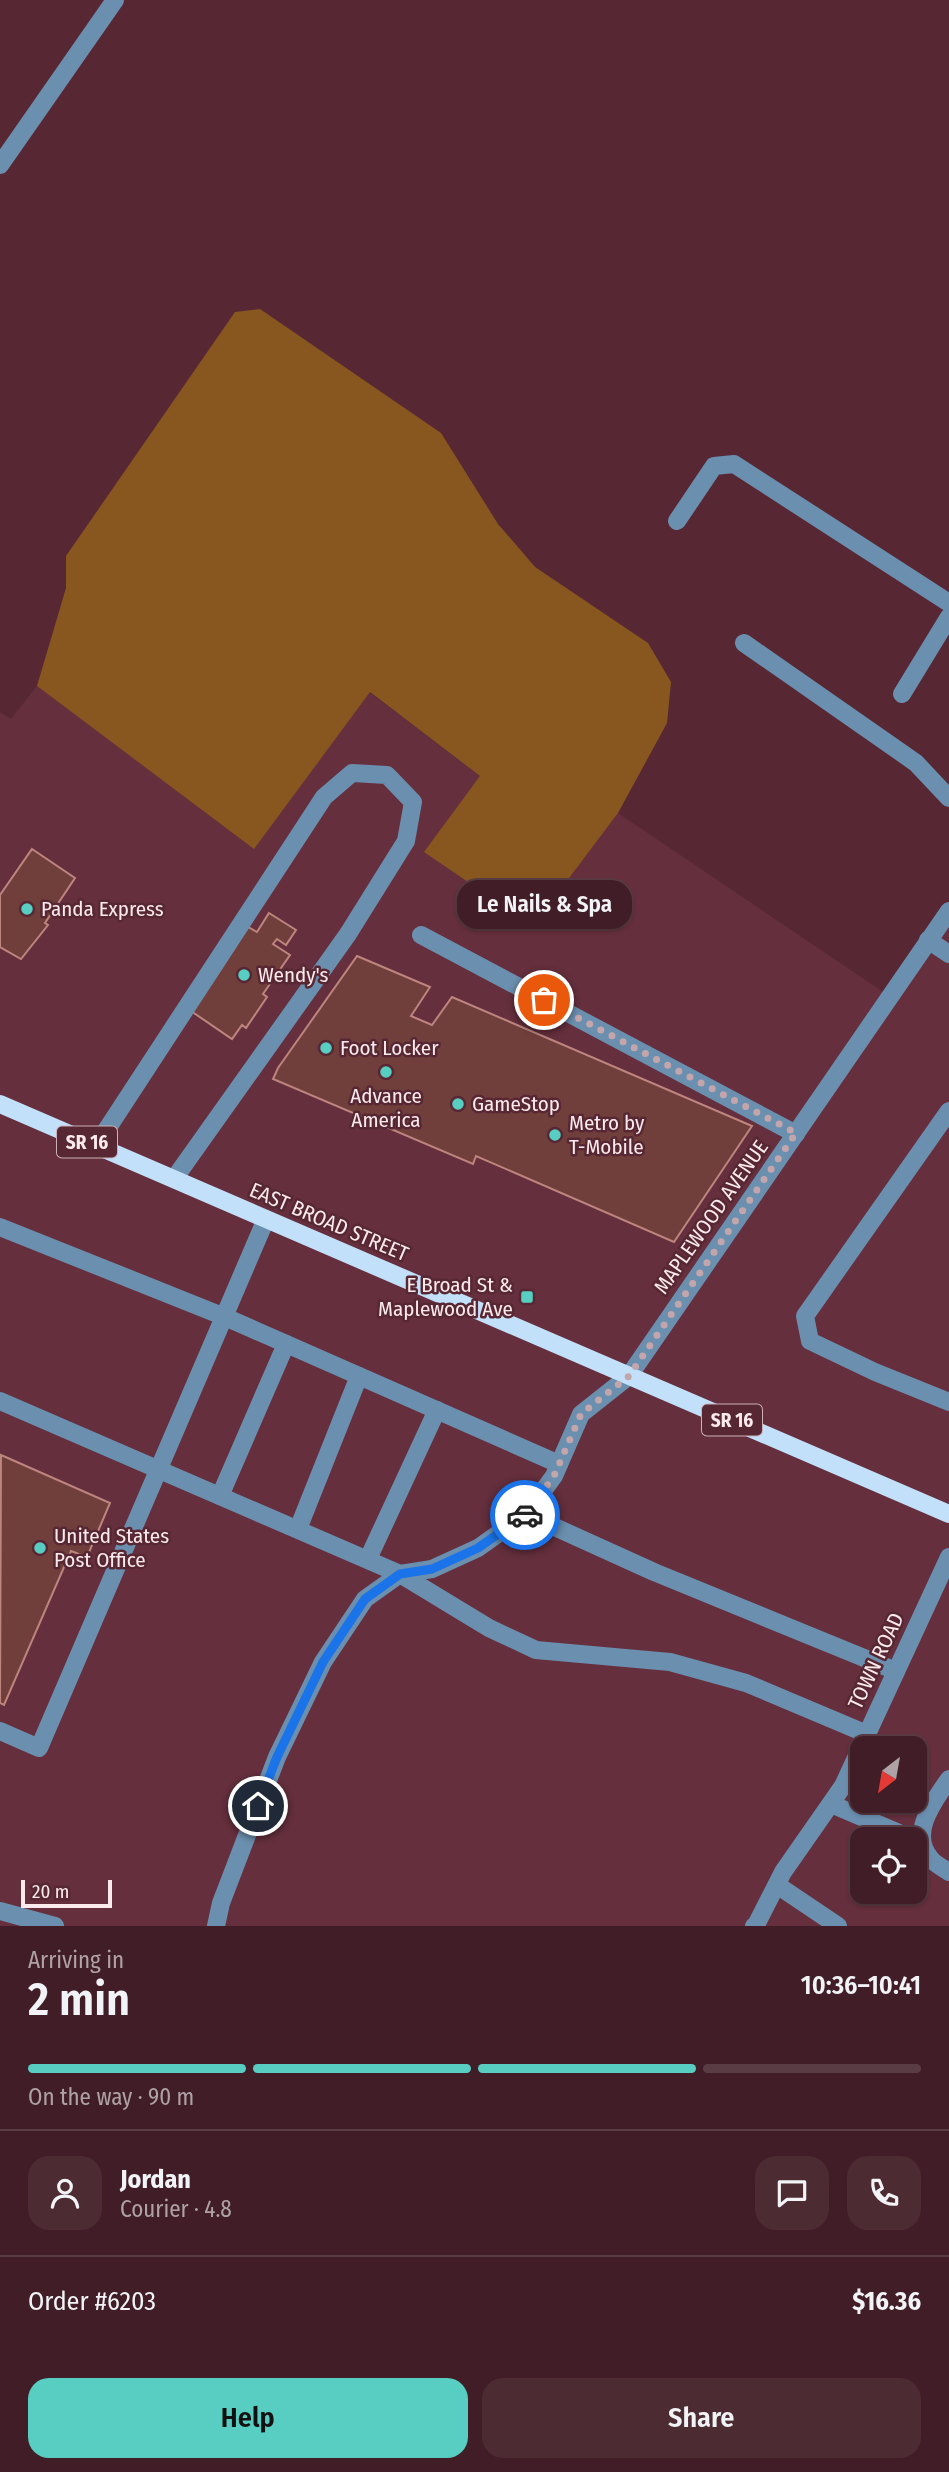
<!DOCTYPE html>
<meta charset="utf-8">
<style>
body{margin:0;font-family:"Fira Sans Condensed",sans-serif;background:#4c2b33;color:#f1f3f6;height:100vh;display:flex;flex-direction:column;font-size:26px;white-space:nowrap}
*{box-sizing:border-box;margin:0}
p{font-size:23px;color:#aea2a7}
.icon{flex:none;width:38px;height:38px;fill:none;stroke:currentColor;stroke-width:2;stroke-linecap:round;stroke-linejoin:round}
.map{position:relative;height:1926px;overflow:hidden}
.details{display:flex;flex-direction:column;background:#411e27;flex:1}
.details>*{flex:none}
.needle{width:46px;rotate:211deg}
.buttons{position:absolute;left:850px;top:1736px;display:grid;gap:14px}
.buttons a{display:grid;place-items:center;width:77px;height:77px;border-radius:14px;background:#411e27;box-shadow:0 2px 5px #0004,0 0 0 2px #5a3c44;font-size:35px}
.scale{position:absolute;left:21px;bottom:18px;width:91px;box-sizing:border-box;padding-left:7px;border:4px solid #fdeaed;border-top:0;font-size:19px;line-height:24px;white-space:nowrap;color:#fdeaed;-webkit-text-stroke:5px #572834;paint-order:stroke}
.pin{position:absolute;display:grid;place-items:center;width:60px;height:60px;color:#fff;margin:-30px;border:4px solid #fff;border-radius:50%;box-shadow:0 2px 7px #0007}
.courier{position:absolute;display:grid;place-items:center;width:70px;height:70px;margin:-35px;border:5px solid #1a73e8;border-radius:50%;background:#fff;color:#222;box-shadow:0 2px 9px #0007}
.bubble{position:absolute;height:49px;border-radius:21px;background:#411e27;box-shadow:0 2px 5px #0004,0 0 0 2px #5a3c44;font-size:23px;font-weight:600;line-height:49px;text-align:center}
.head em{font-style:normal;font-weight:600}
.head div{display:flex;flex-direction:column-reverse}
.head{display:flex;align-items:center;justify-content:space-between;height:119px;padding:0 28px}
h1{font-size:46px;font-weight:600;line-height:52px}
.bar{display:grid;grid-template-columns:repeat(4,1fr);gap:10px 7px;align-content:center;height:84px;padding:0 28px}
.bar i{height:9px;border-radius:5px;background:#5a3c44}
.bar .on{background:#57cec1}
.bar p{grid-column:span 4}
.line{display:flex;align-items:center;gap:18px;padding:0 28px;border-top:2px solid #5a3c44}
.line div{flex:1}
.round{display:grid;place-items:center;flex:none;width:74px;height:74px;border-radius:21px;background:#4c2b33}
.cta{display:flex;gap:14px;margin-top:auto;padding:14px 28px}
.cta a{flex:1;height:80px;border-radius:21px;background:#57cec1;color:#111;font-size:28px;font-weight:600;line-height:80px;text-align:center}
.cta a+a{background:#4c2b33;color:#f1f3f6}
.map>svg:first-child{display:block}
.built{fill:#652f3d;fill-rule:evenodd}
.green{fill:#885720}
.building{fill:#713f3b;stroke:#be857f;stroke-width:2}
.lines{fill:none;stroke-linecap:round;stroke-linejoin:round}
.minor{stroke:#6b8faf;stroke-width:18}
.major{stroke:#c3e0fb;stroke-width:18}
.done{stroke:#c3a6ac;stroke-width:7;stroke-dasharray:0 12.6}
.route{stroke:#1a73e8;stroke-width:9}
.poi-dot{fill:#57cec1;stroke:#572834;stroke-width:2.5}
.labels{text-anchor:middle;stroke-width:5;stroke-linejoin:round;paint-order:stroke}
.shield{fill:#572834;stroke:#cbb0b6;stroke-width:2}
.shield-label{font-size:19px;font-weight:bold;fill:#fdeaed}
.poi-label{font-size:21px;fill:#fdeaed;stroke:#572834;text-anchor:start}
.street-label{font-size:21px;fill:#fdeaed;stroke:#572834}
</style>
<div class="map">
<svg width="949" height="1926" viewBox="0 0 949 1926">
<rect width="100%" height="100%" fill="#572834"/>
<!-- built -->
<path class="built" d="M37,686L254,848L369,692L480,776L533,925L618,813L889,996L949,910V1926H0V712L11,719ZM863,1748H915V1801H863ZM863,1839H915V1892H863Z"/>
<!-- green -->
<path class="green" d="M260,309L441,433L498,524L535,567L648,643L671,682L667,723L618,813L533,926L424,852L480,776L370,692L254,849L37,686L66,588V556L235,312Z"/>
<!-- building -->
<g class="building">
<path d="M32,849L75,878L45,923L48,925L21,959L0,947V895Z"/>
<path d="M269,913L296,930L286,945L277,939L273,944L290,955L263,994L267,997L246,1028L242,1025L232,1039L188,1009L248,927L257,932Z"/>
<path d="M357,956L430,987L411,1016L432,1025L452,997L752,1126L674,1242L476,1156L473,1164L273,1079L278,1068Z"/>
<path d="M1,1455L110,1503L87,1557L71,1551L4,1705L0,1703Z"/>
</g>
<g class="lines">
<!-- minor -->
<g class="minor">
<path d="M0,165L115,0"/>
<path d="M677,521L714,466L734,464L949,603"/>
<path d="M744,643L916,763L949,798"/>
<path d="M902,694L949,617"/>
<path d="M421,935L796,1134"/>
<path d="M928,940L949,954"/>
<path d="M949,1111L805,1316L810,1341L875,1372L949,1402"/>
<path d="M96,1146L324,797L352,773L387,775L413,802L406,841L348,934L174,1179"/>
<path d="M0,1227L225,1317L559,1464"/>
<path d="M0,1401L400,1574L432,1569L478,1548L526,1514L554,1476L581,1414L629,1376L949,911"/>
<path d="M220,1496L286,1344"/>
<path d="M526,1514L654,1572L896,1671"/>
<path d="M298,1529L359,1376"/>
<path d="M368,1559L437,1410"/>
<path d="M0,1731L39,1748L266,1219"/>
<path d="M949,1779C934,1801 908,1834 931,1859C935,1864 943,1868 949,1872"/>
<path d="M831,1804L913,1839"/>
<path d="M777,1885L838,1926"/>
<path d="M0,1911L55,1926"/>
<path d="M216,1926L221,1903L277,1757L323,1662L365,1599L400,1574L489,1628L536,1650L670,1662L746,1683L867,1734"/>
<path d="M754,1926L756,1925L783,1872L843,1786L949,1557"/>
</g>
<!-- major -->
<path class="major" d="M0,1104L949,1514"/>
</g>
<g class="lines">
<!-- done -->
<path class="done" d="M525,1515L554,1476L581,1414L629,1376L796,1133L544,1000"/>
<!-- route -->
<path class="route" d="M258,1806L277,1757L323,1662L365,1599L400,1574L432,1569L478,1548L525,1515"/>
</g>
<!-- markers -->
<g class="poi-dot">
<circle cx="27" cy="909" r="7"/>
<circle cx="244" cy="975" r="7"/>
<circle cx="326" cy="1048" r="7"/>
<circle cx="386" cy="1072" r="7"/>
<circle cx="458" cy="1104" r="7"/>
<circle cx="555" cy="1135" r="7"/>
<rect x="520" y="1290" width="14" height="14" rx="3.5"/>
<circle cx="40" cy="1548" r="7"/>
</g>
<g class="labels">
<!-- shield labels -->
<g class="shield">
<rect x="57" y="1126.5" width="60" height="31" rx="5"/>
<rect x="702" y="1404.5" width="60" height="31" rx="5"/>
</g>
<g class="shield-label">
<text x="87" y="1149">SR 16</text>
<text x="732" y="1427">SR 16</text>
</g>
<!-- poi labels -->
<g class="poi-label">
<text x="41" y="916">Panda Express</text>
<text x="258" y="982">Wendy's</text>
<text x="340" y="1055">Foot Locker</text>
<text x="386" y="1103" text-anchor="middle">Advance<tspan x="386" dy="24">America</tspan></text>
<text x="472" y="1111">GameStop</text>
<text x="569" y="1130">Metro by<tspan x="569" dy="24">T-Mobile</tspan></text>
<text x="513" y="1292" text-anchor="end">E Broad St &amp;<tspan x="513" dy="24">Maplewood Ave</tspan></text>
<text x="54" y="1543">United States<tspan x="54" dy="24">Post Office</tspan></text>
</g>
<!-- street labels -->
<g class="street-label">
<text transform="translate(711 1217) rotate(-55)" y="7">MAPLEWOOD AVENUE</text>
<text transform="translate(329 1222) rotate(23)" y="7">EAST BROAD STREET</text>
<text transform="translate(876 1661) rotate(-65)" y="7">TOWN ROAD</text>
</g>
</g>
</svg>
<div class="buttons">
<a><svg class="needle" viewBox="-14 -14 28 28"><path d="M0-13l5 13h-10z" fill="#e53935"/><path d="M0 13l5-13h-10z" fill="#aea2a7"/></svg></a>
<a><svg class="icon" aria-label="locate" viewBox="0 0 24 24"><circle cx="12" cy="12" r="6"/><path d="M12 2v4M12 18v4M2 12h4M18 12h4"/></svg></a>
</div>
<div class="scale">20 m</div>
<div class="pin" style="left:544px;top:1000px;background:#ea580c"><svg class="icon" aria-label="bag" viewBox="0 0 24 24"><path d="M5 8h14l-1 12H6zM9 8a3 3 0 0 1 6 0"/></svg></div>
<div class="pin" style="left:258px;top:1806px;background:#1f2937"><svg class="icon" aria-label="home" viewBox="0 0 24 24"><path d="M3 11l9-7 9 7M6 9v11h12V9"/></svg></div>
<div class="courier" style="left:525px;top:1515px"><svg class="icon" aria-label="car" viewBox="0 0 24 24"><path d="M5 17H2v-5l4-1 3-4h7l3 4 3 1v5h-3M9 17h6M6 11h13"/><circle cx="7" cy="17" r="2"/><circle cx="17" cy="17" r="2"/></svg></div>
<div class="bubble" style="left:457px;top:880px;width:175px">Le Nails &amp; Spa</div>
</div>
<section class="details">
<div class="head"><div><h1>2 min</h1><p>Arriving in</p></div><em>10:36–10:41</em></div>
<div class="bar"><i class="on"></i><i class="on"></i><i class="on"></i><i></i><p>On the way · 90 m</p></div>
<div class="line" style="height:126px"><a class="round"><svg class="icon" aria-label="person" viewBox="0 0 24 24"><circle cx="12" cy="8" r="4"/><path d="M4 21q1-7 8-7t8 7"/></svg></a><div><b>Jordan</b><p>Courier · 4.8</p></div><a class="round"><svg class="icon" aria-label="chat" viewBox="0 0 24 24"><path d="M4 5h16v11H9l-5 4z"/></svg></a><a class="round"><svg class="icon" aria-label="phone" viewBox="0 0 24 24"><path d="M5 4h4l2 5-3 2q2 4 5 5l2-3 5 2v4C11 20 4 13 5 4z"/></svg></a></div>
<div class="line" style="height:91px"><div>Order #6203</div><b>$16.36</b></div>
<div class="cta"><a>Help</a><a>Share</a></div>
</section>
